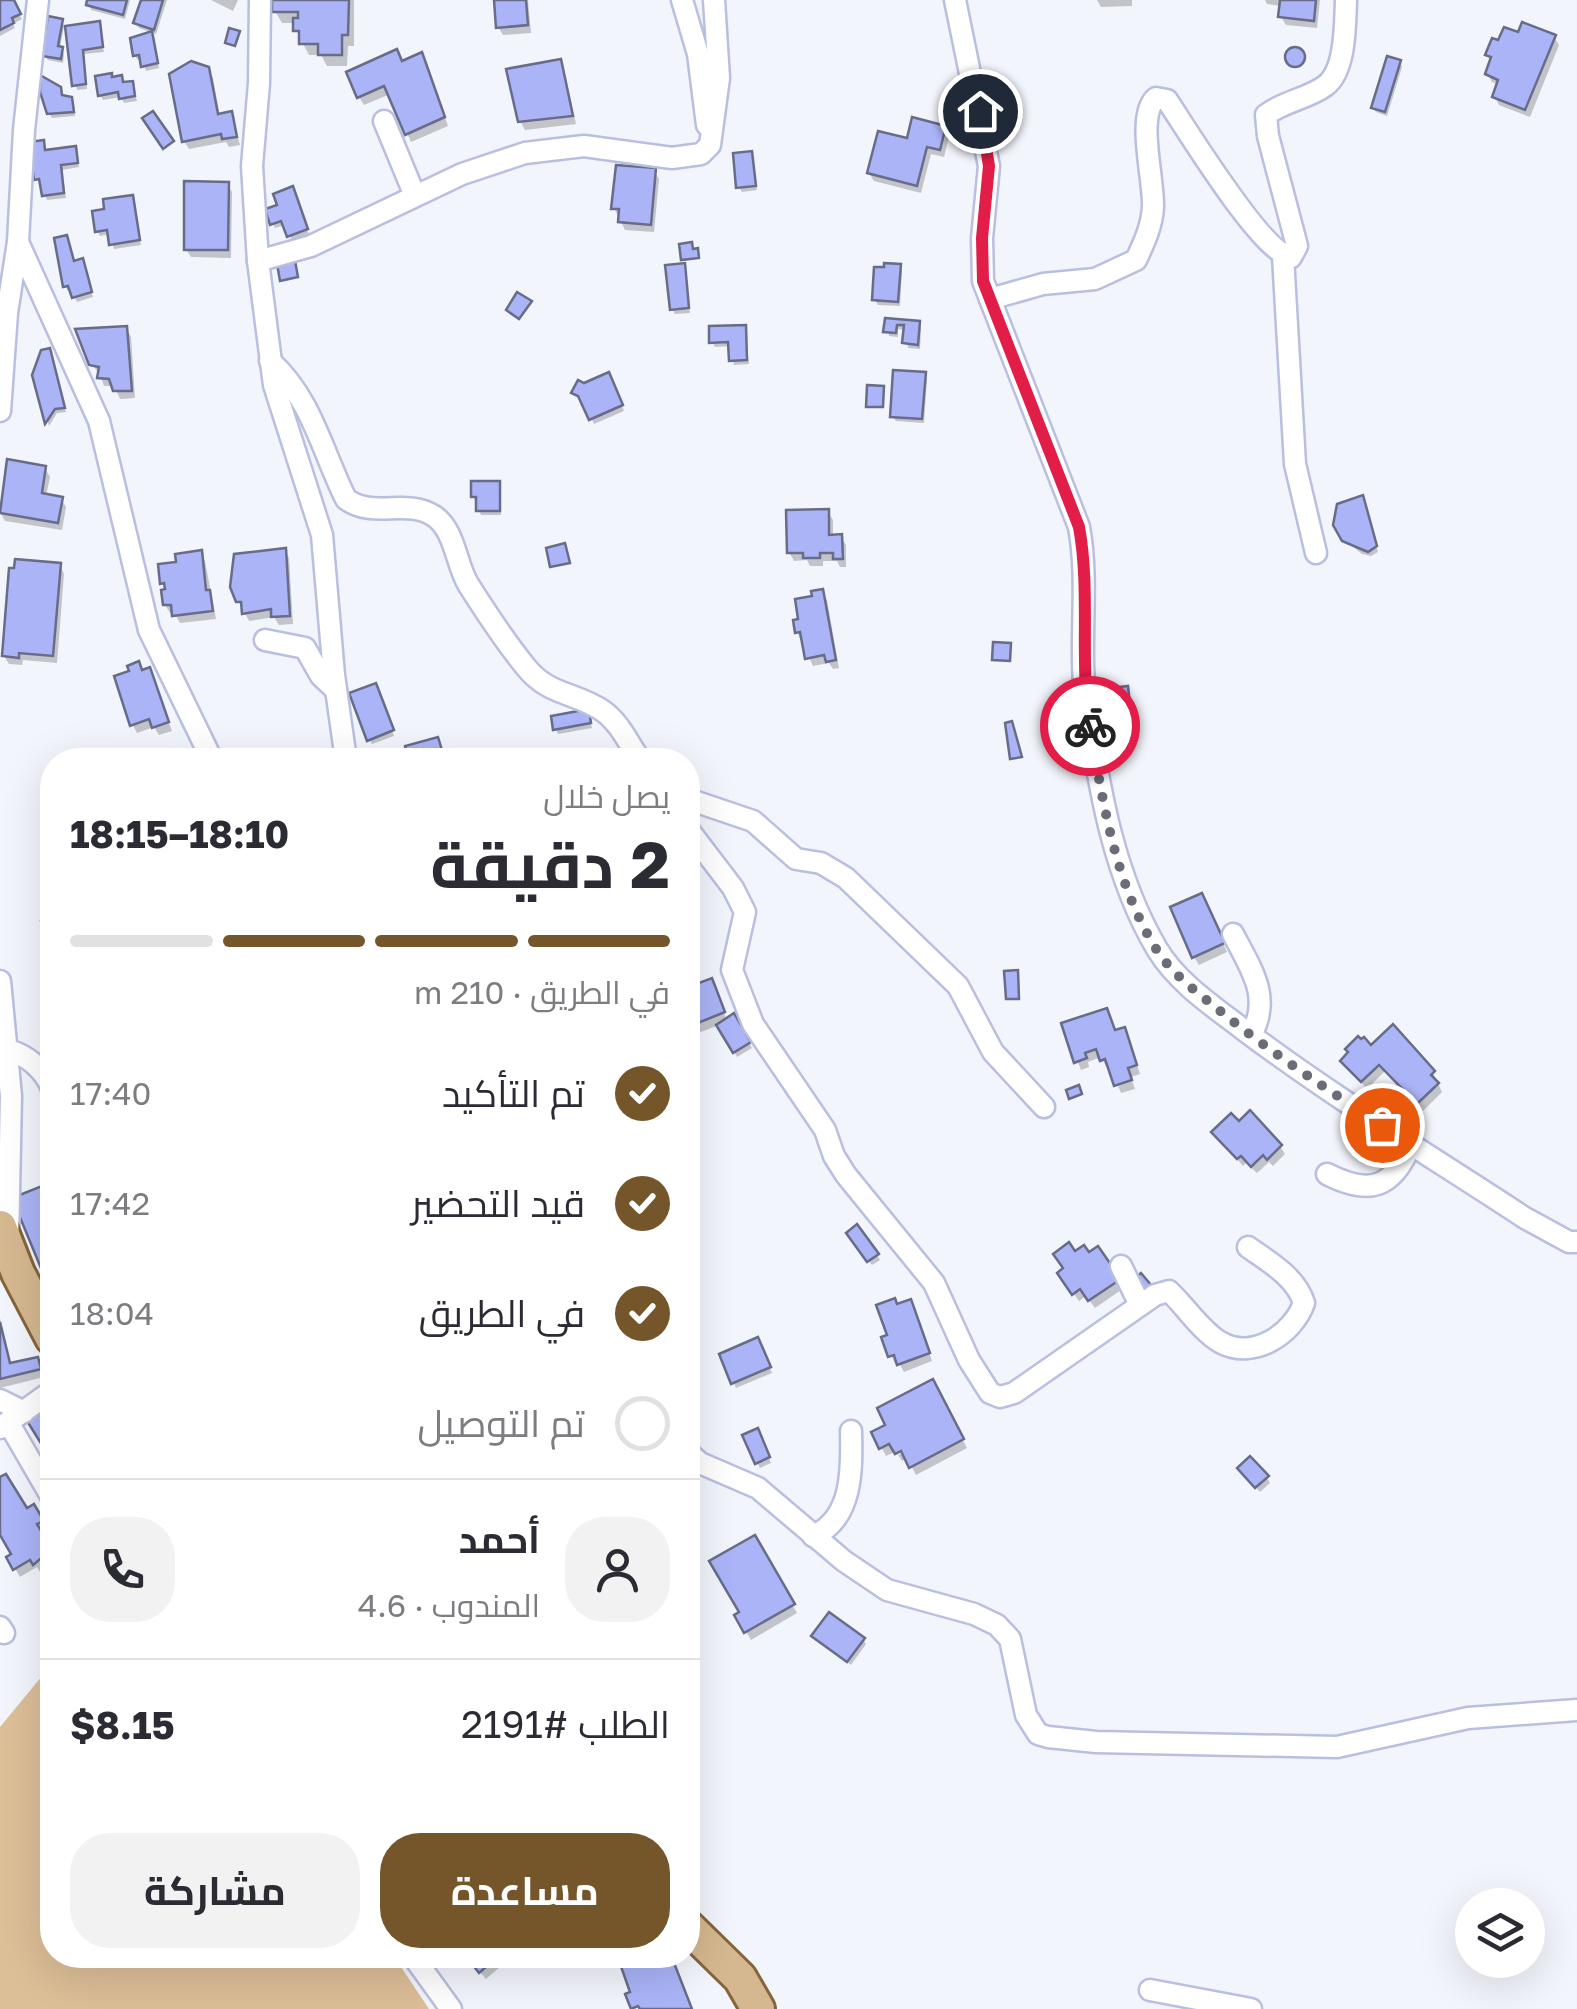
<!DOCTYPE html>
<html lang="ar">
<meta charset="utf-8">
<style>
body{margin:0;font-family:"Golos Text",Cairo,sans-serif;background:#f2f2f3;color:#2b2b33;direction:rtl;height:100vh;display:flex;flex-direction:column;font-size:38px;white-space:nowrap}
*{box-sizing:border-box;margin:0}
p{font-size:32px;color:#7c7c81}
.icon{flex:none;width:55px;height:55px;fill:none;stroke:currentColor;stroke-width:2;stroke-linecap:round;stroke-linejoin:round}
.map{position:relative;flex:1;overflow:hidden;direction:ltr}
.side{position:absolute;left:40px;top:748px;width:660px;height:1220px;display:flex;flex-direction:column;background:#fff;border-radius:40px;box-shadow:0 10px 40px #0002;direction:rtl}
.side>*{flex:none}
.fabs{position:absolute;left:1455px;top:1888px;display:grid;gap:20px}
.fabs a{display:grid;place-items:center;width:90px;height:90px;border-radius:50%;background:#fff;box-shadow:0 10px 40px #0002;font-size:50px}
.pin{position:absolute;display:grid;place-items:center;width:85px;height:85px;color:#fff;margin:-42px;border:5px solid #fff;border-radius:50%;box-shadow:0 2px 10px #0007}
.courier{position:absolute;display:grid;place-items:center;width:100px;height:100px;margin:-50px;border:8px solid #e11d48;border-radius:50%;background:#fff;color:#222;box-shadow:0 2px 12px #0007}
.head em{font-style:normal;font-weight:700}
.head div{display:flex;flex-direction:column-reverse}
.head{display:flex;align-items:center;justify-content:space-between;height:170px;padding:0 30px}
h1{font-size:65px;font-weight:700;line-height:75px}
.bar{display:grid;grid-template-columns:repeat(4,1fr);gap:15px 10px;align-content:center;height:120px;padding:0 30px}
.bar i{height:12px;border-radius:8px;background:#e1e1e2}
.bar .current{background:#74562a}
.bar p{grid-column:span 4}
.line{display:flex;align-items:center;gap:25px;padding:0 30px;border-top:2px solid #e1e1e2}
.line div{flex:1}
.round{display:grid;place-items:center;flex:none;width:105px;height:105px;border-radius:40px;background:#f2f2f3}
ol{padding:0 30px;list-style:none}
li{display:flex;align-items:center;gap:30px;height:110px}
li p{margin-inline-start:auto}
li .icon{padding:10px;border-radius:50%;background:#74562a;color:#fff;stroke-width:4}
li:last-child{color:#7c7c81}
li i{width:55px;height:55px;border:5px solid #e1e1e2;border-radius:50%}
.primary-button{display:flex;gap:20px;margin-top:auto;padding:20px 30px}
.primary-button a{flex:1;height:115px;border-radius:40px;background:#74562a;color:#fff;font-size:40px;font-weight:700;line-height:115px;text-align:center}
.primary-button a+a{background:#f2f2f3;color:#2b2b33}
.map>svg:first-child{display:block}
.green{fill:#dcbe97}
.shadow{fill:#0003}
.building{fill:#abb4f7;stroke:#676c89;stroke-width:2.5}
.lines{fill:none;stroke-linecap:round;stroke-linejoin:round}
.minor-casing{stroke:#b9bfe0;stroke-width:25}
.primary-casing{stroke:#83653d;stroke-width:38}
.minor{stroke:#fff;stroke-width:20}
.primary{stroke:#d5b88f;stroke-width:32}
.done{stroke:#6a6c77;stroke-width:10;stroke-dasharray:0 18}
.route{stroke:#e11d48;stroke-width:12}
</style>
<div class="map">
<svg width="1577" height="2009" viewBox="0 0 1577 2009">
<rect width="100%" height="100%" fill="#f3f5fc"/>
<!-- green -->
<path class="green" d="M52,1668V1955H393L429,2009H0V1727L47,1670Z"/>
<!-- shadow -->
<g class="shadow">
<path d="M11,0L22,19L13,24L15,28L0,36V1Z"/>
<path d="M90,0H130L125,19L91,10Z"/>
<path d="M143,0H167L156,34L139,28L136,23Z"/>
<path d="M211,0H238L233,11Z"/>
<path d="M275,0H354V46H348L347,66H327L321,55H309L296,30V23H282L275,11Z"/>
<path d="M496,0H528L531,33L503,35L498,27Z"/>
<path d="M1097,0H1132V6L1101,7Z"/>
<path d="M1265,0H1320L1317,28L1286,25L1281,17L1282,6L1267,4Z"/>
<path d="M61,21L64,26L60,48L64,54L63,63L48,60L45,55Z"/>
<path d="M98,24L104,52L84,54L87,89L77,90L68,28Z"/>
<path d="M151,34L159,68L146,71L142,59L138,60L135,56Z"/>
<path d="M1519,36L1554,37L1559,45L1530,117L1499,105L1495,97L1499,85L1492,82L1488,74L1492,62L1488,55Z"/>
<circle cx="1296" cy="58" r="8"/>
<path d="M559,62L564,70L576,124L525,130L520,121Z"/>
<path d="M1400,62L1402,67L1387,116L1376,112L1373,108Z"/>
<path d="M426,63L448,126L411,142L390,94L364,105L359,97L402,64Z"/>
<path d="M208,69L213,78L220,116L231,114L240,145L229,147L226,142L189,149L184,141Z"/>
<path d="M132,84L137,101L124,103L121,97L103,100L100,95Z"/>
<path d="M59,89L63,98L70,99L74,104L75,116L52,118L49,113Z"/>
<path d="M945,128L949,137L944,157L931,154L921,193L874,181L869,173Z"/>
<path d="M43,143L46,152L74,149L77,154L79,167L62,170L66,198L47,200L42,183L37,179Z"/>
<path d="M751,154L757,190L742,192L739,187Z"/>
<path d="M654,171L659,179L654,232L625,230L614,208Z"/>
<path d="M227,184L232,192L231,258L191,257L186,249Z"/>
<path d="M294,194L309,234L292,240L285,225L275,228L273,224L280,206Z"/>
<path d="M132,198L141,245L114,249L110,234L100,236L97,231Z"/>
<path d="M74,263L84,266L93,297L77,302L72,290L68,291L65,286Z"/>
<path d="M684,266L690,313L675,314L672,309Z"/>
<path d="M899,266L902,271L900,306L878,305L875,300Z"/>
<path d="M887,321L919,323L921,328L920,349L908,348L906,330L898,329V337L889,336Z"/>
<path d="M745,327L749,364L734,365L731,346L715,347L712,342Z"/>
<path d="M126,328L131,337L135,398L120,399L114,386H104L100,374L91,364Z"/>
<path d="M51,356L66,412L57,413L49,426L35,375Z"/>
<path d="M924,374L927,379L924,423L896,421L893,416Z"/>
<path d="M611,380L624,411L594,424L583,400L574,393L583,386Z"/>
<path d="M9,462L45,468L50,477L46,496L61,499L66,507L62,530L5,521L0,512Z"/>
<path d="M499,483L501,515H481L473,496Z"/>
<path d="M1365,503L1378,552L1371,556L1362,554L1340,536Z"/>
<path d="M828,512L833,520V537H841L846,545V567H840L837,561H823V566H810L807,560L794,561L789,552Z"/>
<path d="M285,550L289,558L293,624L279,625L274,617L249,621L239,601Z"/>
<path d="M200,553L205,561L216,619L180,623L174,612L170,613L165,605L168,591L163,583L178,564Z"/>
<path d="M60,565L64,574L57,663L23,660L22,665L9,664L4,656Z"/>
<path d="M822,592L827,600L839,668L833,669L829,663L813,666L797,632L815,598Z"/>
<path d="M149,670L172,731L159,735L154,727L137,733L133,725L142,672Z"/>
<path d="M1127,689L1131,709L1109,711L1106,706Z"/>
<path d="M378,691L394,736L372,744L369,739Z"/>
<path d="M588,712L592,728L558,734L556,729Z"/>
<path d="M1206,904L1227,952L1199,965L1194,957Z"/>
<path d="M711,981L727,1021L734,1017L752,1048L737,1057L719,1025L688,1037V990Z"/>
<path d="M1064,1025L1128,1038L1140,1074L1131,1077L1135,1089L1121,1093L1110,1067L1107,1068L1101,1057L1088,1062L1089,1067L1081,1070Z"/>
<path d="M1371,1048L1433,1073L1442,1092L1423,1111L1385,1071L1367,1089L1343,1061L1351,1053Z"/>
<path d="M1214,1133L1280,1146L1285,1154L1273,1166L1269,1162L1257,1173L1246,1163L1243,1166Z"/>
<path d="M52,1185V1278L50,1280L16,1200Z"/>
<path d="M852,1238L877,1255L880,1260L872,1265Z"/>
<path d="M1098,1249L1124,1288L1095,1308L1086,1296L1079,1301L1065,1281L1075,1254L1089,1255Z"/>
<path d="M897,1307L914,1310L932,1361L904,1372L899,1363L895,1364L884,1339L890,1336Z"/>
<path d="M0,1318L11,1366L37,1360L44,1377L0,1388Z"/>
<path d="M760,1345L772,1373L736,1388L722,1355Z"/>
<path d="M932,1382L967,1448L916,1475L907,1458L902,1461L898,1455L913,1448L911,1444L886,1456L874,1433L889,1426Z"/>
<path d="M760,1436L771,1463L760,1468L757,1463Z"/>
<path d="M1243,1473L1267,1478L1270,1483L1260,1492Z"/>
<path d="M0,1480L26,1511L33,1507L46,1530L40,1534L52,1560L40,1572L37,1567L20,1577L9,1558L14,1555L0,1531Z"/>
<path d="M754,1538L797,1613L751,1640L737,1616L742,1613Z"/>
<path d="M814,1636L863,1639L866,1644L851,1665Z"/>
<path d="M447,1955H514L486,1979L468,1959L458,1968Z"/>
</g>
<!-- building -->
<g class="building">
<path d="M0,0H14L21,14L12,18L14,23L0,30Z"/>
<path d="M87,0H127L123,15L86,5Z"/>
<path d="M141,0H163L154,30L133,23Z"/>
<path d="M272,0H349L348,35H342V55H318V44H299V31H293V18H298V12H272Z"/>
<path d="M494,0H526L528,25L496,28Z"/>
<path d="M1280,0H1316L1314,21L1278,17Z"/>
<path d="M48,16L63,19L58,46L63,47L61,59L42,56Z"/>
<path d="M100,21L103,47L83,50L86,84L72,86L65,26Z"/>
<path d="M1522,22L1556,35L1525,110L1492,97L1498,80L1485,74L1491,57L1485,55L1492,38L1498,40L1504,27L1518,32Z"/>
<path d="M229,28L240,31L235,46L225,43Z"/>
<path d="M152,31L158,63L141,67L139,55L133,56L130,38Z"/>
<circle cx="1295" cy="57" r="10"/>
<path d="M397,49L402,61L422,52L445,117L405,135L384,86L357,98L346,72Z"/>
<path d="M1387,56L1401,60L1385,112L1371,108Z"/>
<path d="M561,59L573,116L518,122L506,69Z"/>
<path d="M191,61L209,67L218,114L232,111L237,137L222,139L221,134L182,142L169,74Z"/>
<path d="M112,73V77L122,75L123,82L133,81L135,96L119,99L118,92L98,96L95,76Z"/>
<path d="M40,75L61,87L62,95L72,97L74,112L47,114L40,92Z"/>
<path d="M153,111L174,141L163,149L142,118Z"/>
<path d="M912,117L946,126L940,150L927,147L917,186L867,173L878,131L907,138Z"/>
<path d="M44,140L45,150L76,146L78,163L61,165L64,193L42,196L39,179L34,180L29,142Z"/>
<path d="M752,151L756,186L736,188L733,153Z"/>
<path d="M616,165L656,168L651,225L618,222L619,209H611Z"/>
<path d="M184,181L229,182L228,250H184Z"/>
<path d="M293,186L308,229L287,237L281,221L270,225L265,209L277,205L273,194Z"/>
<path d="M133,195L140,240L109,245L107,230L95,232L92,211L104,209L103,199Z"/>
<path d="M67,235L74,261L83,258L92,292L72,298L68,286L63,287L54,238Z"/>
<path d="M692,242L693,249L698,248L699,258L681,260L679,244Z"/>
<path d="M294,255L298,277L280,281L276,258Z"/>
<path d="M685,263L689,308L670,310L665,265Z"/>
<path d="M884,263L901,264L898,302L872,300L874,267H884Z"/>
<path d="M517,292L532,301L519,319L506,310Z"/>
<path d="M885,318L920,321L918,345L902,343L904,325H897L896,333L883,332Z"/>
<path d="M746,325L747,360L729,361L728,342L709,343V326Z"/>
<path d="M127,326L132,391H113L109,379L97,378L99,367L89,365L75,329Z"/>
<path d="M50,348L65,408L55,409L45,424L32,375L41,350Z"/>
<path d="M893,370L926,372L922,419L890,417Z"/>
<path d="M609,372L623,405L589,420L578,396L571,393L578,380L584,383Z"/>
<path d="M867,385L884,386L883,407H866Z"/>
<path d="M7,459L46,466L42,493L63,497L58,523L0,513Z"/>
<path d="M471,481H500V511H476V497H471Z"/>
<path d="M1363,495L1377,546L1368,552L1342,541L1333,525L1337,504Z"/>
<path d="M829,509V535L842,534L843,559H833V553H820V558H803V553H787L786,510Z"/>
<path d="M565,543L570,563L550,567L546,548Z"/>
<path d="M286,548L290,616L271,617V609L242,614L241,602H236L230,587L234,554Z"/>
<path d="M202,550L206,590H210L213,611L172,616L171,605H163L161,590L165,589L164,583L160,584L158,564L176,562L175,554Z"/>
<path d="M15,559L61,563L53,656L19,653V658L2,656L9,568H14Z"/>
<path d="M823,589L836,660L826,662L824,655L805,659L800,632L795,633L793,620L798,619L795,599L812,596L811,591Z"/>
<path d="M993,642L1011,643L1010,661L992,660Z"/>
<path d="M139,661L142,670L150,667L169,722L152,728L149,719L130,726L114,676L129,671L127,666Z"/>
<path d="M376,683L394,730L367,741L349,693Z"/>
<path d="M1128,686L1130,704L1104,707L1102,689Z"/>
<path d="M589,709L591,723L553,730L551,716Z"/>
<path d="M1012,721L1022,757L1010,759L1005,723Z"/>
<path d="M438,737L445,760H409L405,746Z"/>
<path d="M1202,893L1225,943L1192,958L1170,907Z"/>
<path d="M52,918V938L45,940L41,921Z"/>
<path d="M1018,970L1019,999H1006L1004,971Z"/>
<path d="M712,978L725,1012L688,1027V987Z"/>
<path d="M1107,1008L1115,1030L1125,1027L1137,1065L1128,1068L1132,1080L1114,1086L1105,1059L1100,1061L1096,1049L1085,1053L1087,1058L1074,1063L1061,1023Z"/>
<path d="M734,1013L751,1042L733,1053L716,1025Z"/>
<path d="M1393,1024L1435,1071L1431,1075L1439,1083L1417,1104L1379,1065L1361,1082L1340,1061L1348,1052L1345,1049L1358,1036L1361,1039L1364,1037L1371,1045Z"/>
<path d="M1079,1085L1082,1094L1069,1099L1066,1090Z"/>
<path d="M1250,1110L1282,1145L1267,1160L1263,1155L1251,1167L1241,1156L1237,1159L1211,1132L1231,1113L1239,1121Z"/>
<path d="M52,1182V1268L43,1273L12,1198Z"/>
<path d="M857,1224L879,1254L867,1262L846,1233Z"/>
<path d="M1069,1242L1075,1251L1084,1245L1089,1252L1098,1246L1121,1279L1088,1301L1080,1289L1072,1295L1057,1273L1063,1268L1053,1254Z"/>
<path d="M1141,1273L1152,1286L1144,1293L1133,1280Z"/>
<path d="M895,1298L897,1304L911,1299L930,1353L897,1365L894,1355L888,1357L881,1337L887,1335L876,1305Z"/>
<path d="M0,1322L10,1363L38,1357L41,1369L0,1379Z"/>
<path d="M758,1337L771,1367L731,1384L719,1354Z"/>
<path d="M933,1379L964,1439L909,1468L901,1451L895,1454L889,1444L879,1449L871,1432L885,1425L877,1408Z"/>
<path d="M52,1405V1450L47,1453L27,1421Z"/>
<path d="M758,1428L770,1457L755,1464L742,1435Z"/>
<path d="M1250,1456L1269,1476L1255,1488L1237,1468Z"/>
<path d="M6,1474L27,1508L34,1504L44,1521L37,1524L52,1549L33,1565L30,1560L13,1570L6,1557L11,1554L0,1535V1477Z"/>
<path d="M755,1535L795,1604L744,1633L734,1615L739,1612L709,1561Z"/>
<path d="M829,1612L865,1638L847,1662L811,1636Z"/>
<path d="M465,1955H500L479,1973Z"/>
<path d="M625,1955H641L645,1965L671,1955L692,2009H640L638,2006L631,2009L625,1994L630,1992L618,1958Z"/>
</g>
<g class="lines">
<defs>
<g id="minor">
<path d="M260,0L259,83L252,166L258,261L274,385L322,535L334,675L346,760"/>
<path d="M682,0L698,54L707,125"/>
<path d="M955,0L989,166L982,238L983,281L1079,527C1090,587 1077,649 1087,710C1100,792 1114,876 1157,949C1176,981 1211,1005 1240,1027C1331,1096 1429,1155 1525,1218L1569,1242H1577"/>
<path d="M384,121L415,196"/>
<path d="M18,242L24,130L38,0"/>
<path d="M1283,256L1295,464L1316,553"/>
<path d="M258,261L311,246L462,174L525,153L584,146L672,158L701,154L710,145L719,78L714,0"/>
<path d="M990,299L1043,284L1095,279L1136,260C1144,243 1152,226 1153,207C1154,178 1136,116 1156,98L1167,100C1187,130 1262,253 1291,257L1297,246L1268,136L1266,115C1284,101 1307,99 1325,86C1346,71 1345,24 1346,0"/>
<path d="M270,361C312,399 322,451 346,499C372,519 407,498 434,516C455,530 456,564 468,584C485,611 505,641 525,666C548,696 576,692 603,711C620,723 629,744 640,760"/>
<path d="M0,411L7,313L18,242L99,421L149,630L212,760"/>
<path d="M265,640L305,648L321,676L336,690"/>
<path d="M688,799L753,821L796,859L821,863L846,878L958,986L993,1052L1044,1107"/>
<path d="M688,829L733,888L745,912L732,970L753,1024L825,1130L834,1156L846,1175L934,1283L969,1360L990,1393L1000,1397L1014,1393L1155,1295L1169,1291C1185,1306 1202,1332 1220,1342C1253,1361 1293,1334 1304,1303C1296,1277 1269,1262 1248,1247"/>
<path d="M1233,934C1251,969 1272,997 1251,1035"/>
<path d="M0,981L11,1096L8,1242"/>
<path d="M8,1050C27,1055 45,1070 52,1089"/>
<path d="M1327,1174C1370,1196 1393,1188 1411,1144"/>
<path d="M1121,1266L1140,1305"/>
<path d="M0,1400L24,1412"/>
<path d="M8,1422L52,1498"/>
<path d="M0,1428L52,1391"/>
<path d="M688,1452L700,1463L758,1488L844,1561L887,1590L974,1614L997,1625L1010,1639L1026,1715L1038,1734L1048,1737L1096,1742L1337,1747L1468,1718L1577,1710"/>
<path d="M813,1536C853,1519 852,1469 851,1431"/>
<path d="M0,1627L4,1633"/>
<path d="M412,1955L451,2009"/>
<path d="M1150,1990L1251,2009"/>
</g>
<g id="primary">
<path d="M0,1227L18,1273L52,1338"/>
<path d="M688,1927L740,1978L758,2009"/>
</g>
</defs>
<!-- minor casing -->
<use href="#minor" class="minor-casing"/>
<!-- primary casing -->
<use href="#primary" class="primary-casing"/>
<!-- minor -->
<use href="#minor" class="minor"/>
<!-- primary -->
<use href="#primary" class="primary"/>
</g>
<g class="lines">
<!-- done -->
<path class="done" d="M1090,726C1103,803 1115,885 1158,952C1175,977 1202,996 1225,1015C1275,1055 1328,1090 1382,1125"/>
<!-- route -->
<path class="route" d="M980,111L989,166L982,238L983,281L1079,527C1091,593 1079,660 1090,726"/>
</g>
</svg>
<div class="fabs">
<a><svg class="icon" aria-label="layers" viewBox="0 0 24 24"><path d="M12 4l9 5-9 5-9-5zM3 14l9 5 9-5"/></svg></a>
</div>
<div class="pin" style="left:1382px;top:1125px;background:#ea580c"><svg class="icon" aria-label="bag" viewBox="0 0 24 24"><path d="M5 8h14l-1 12H6zM9 8a3 3 0 0 1 6 0"/></svg></div>
<div class="pin" style="left:980px;top:111px;background:#1f2937"><svg class="icon" aria-label="home" viewBox="0 0 24 24"><path d="M3 11l9-7 9 7M6 9v11h12V9"/></svg></div>
<div class="courier" style="left:1090px;top:726px"><svg class="icon" aria-label="bike" viewBox="0 0 24 24"><circle cx="6" cy="16" r="4"/><circle cx="18" cy="16" r="4"/><path d="M6 16l4-8h5l3 8M10 8l3 8H6M13 5h3"/></svg></div>
<section class="side">
<div class="head"><div><h1>2 دقيقة</h1><p>يصل خلال</p></div><em>18:10–18:15</em></div>
<div class="bar"><i class="current"></i><i class="current"></i><i class="current"></i><i></i><p>في الطريق · 210 m</p></div>
<ol>
<li><svg class="icon" aria-label="check" viewBox="0 0 24 24"><path d="M5 12l5 5 9-10"/></svg>تم التأكيد<p>17:40</p></li>
<li><svg class="icon" aria-label="check" viewBox="0 0 24 24"><path d="M5 12l5 5 9-10"/></svg>قيد التحضير<p>17:42</p></li>
<li><svg class="icon" aria-label="check" viewBox="0 0 24 24"><path d="M5 12l5 5 9-10"/></svg>في الطريق<p>18:04</p></li>
<li><i></i>تم التوصيل</li>
</ol>
<div class="line" style="height:180px"><a class="round"><svg class="icon" aria-label="person" viewBox="0 0 24 24"><circle cx="12" cy="8" r="4"/><path d="M4 21q1-7 8-7t8 7"/></svg></a><div><b>أحمد</b><p>المندوب · 4.6</p></div><a class="round"><svg class="icon" aria-label="phone" viewBox="0 0 24 24"><path d="M5 4h4l2 5-3 2q2 4 5 5l2-3 5 2v4C11 20 4 13 5 4z"/></svg></a></div>
<div class="line" style="height:130px"><div>الطلب #2191</div><b>$8.15</b></div>
<div class="primary-button"><a>مساعدة</a><a>مشاركة</a></div>
</section>
</div>
